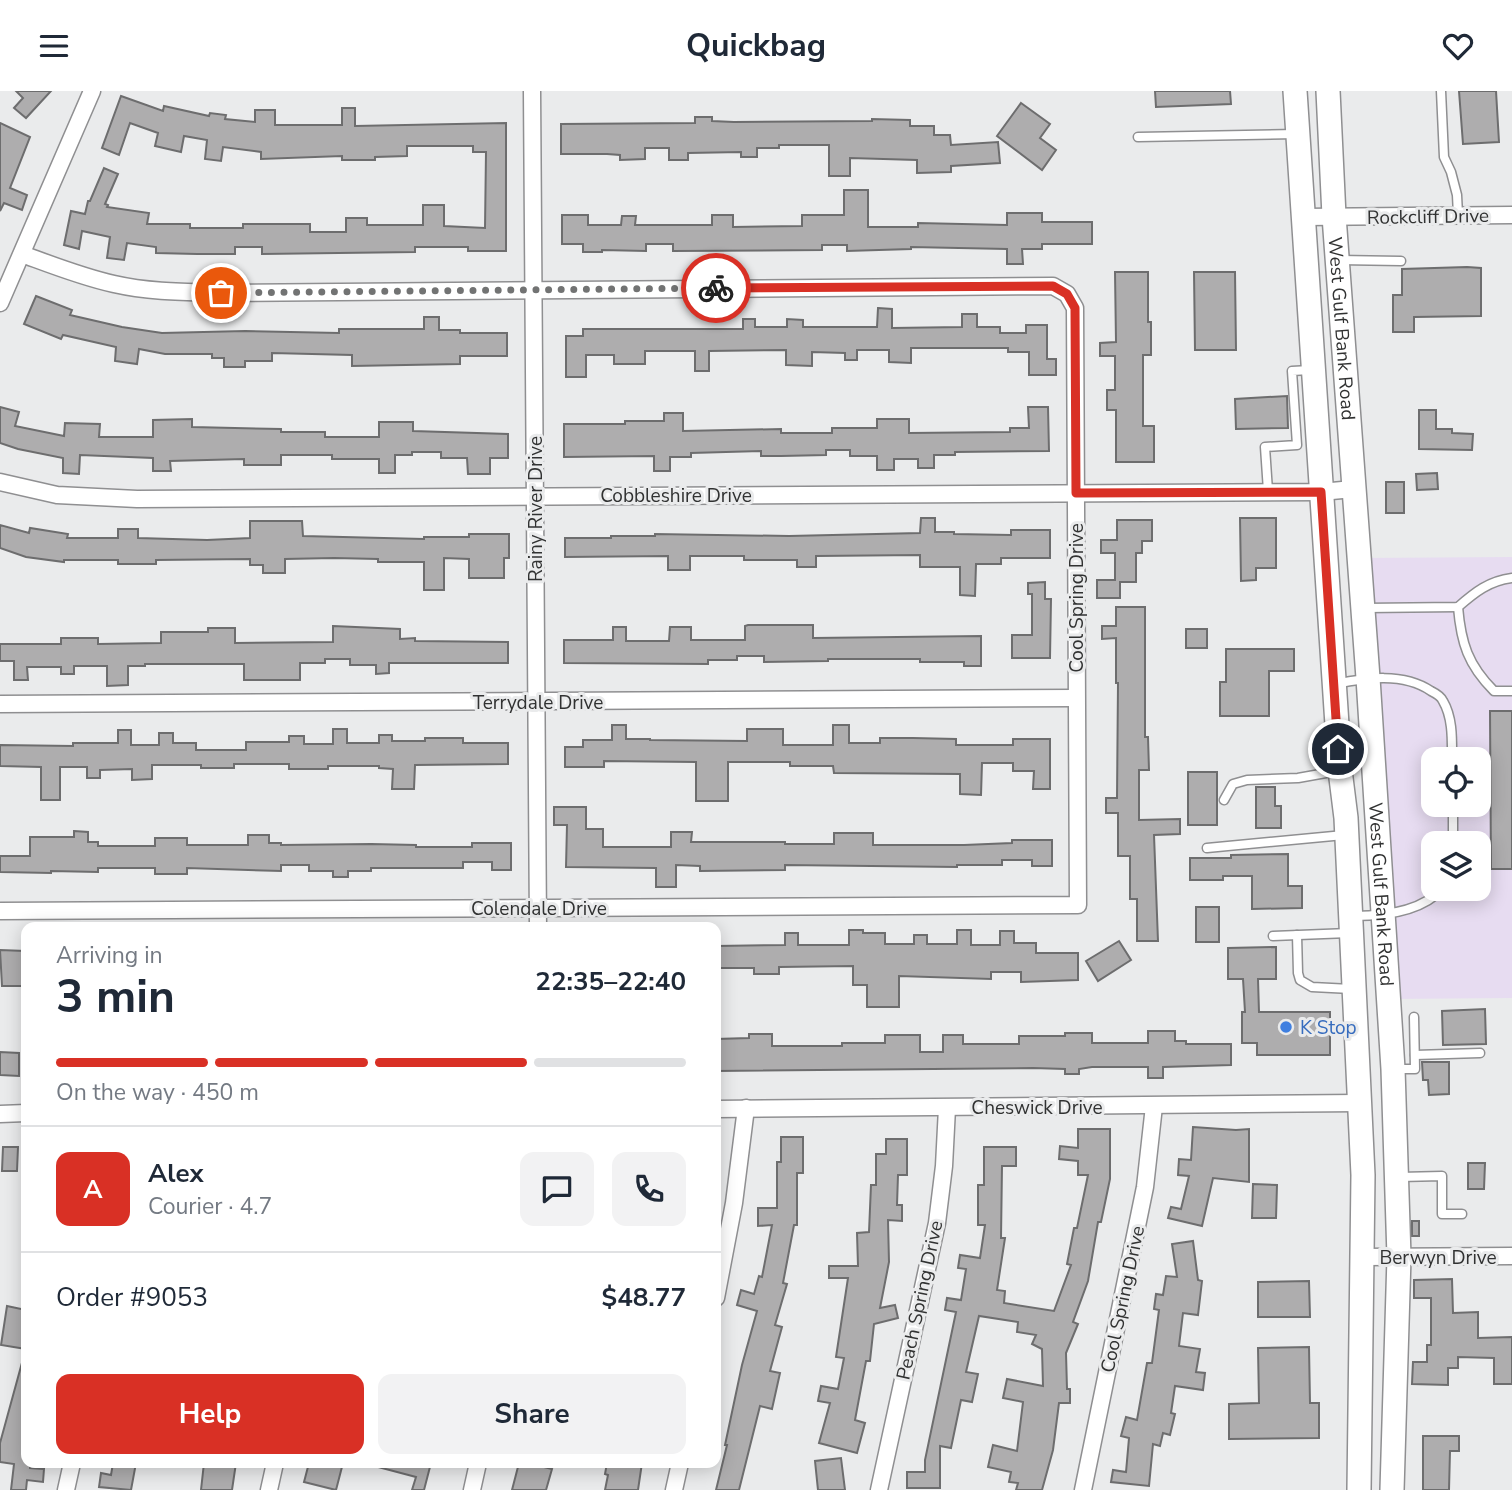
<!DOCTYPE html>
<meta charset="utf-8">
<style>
body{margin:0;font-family:"Nunito Sans",sans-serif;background:#f2f2f3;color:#1f2937;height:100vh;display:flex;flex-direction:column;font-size:26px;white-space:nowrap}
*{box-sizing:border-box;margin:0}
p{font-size:23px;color:#747a83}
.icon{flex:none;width:38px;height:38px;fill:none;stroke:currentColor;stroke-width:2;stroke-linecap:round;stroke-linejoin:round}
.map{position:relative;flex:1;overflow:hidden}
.details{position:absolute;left:21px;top:831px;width:700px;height:546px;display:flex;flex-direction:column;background:#fff;border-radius:14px;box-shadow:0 4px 18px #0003}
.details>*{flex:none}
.fabs{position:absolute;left:1421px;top:656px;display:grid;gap:14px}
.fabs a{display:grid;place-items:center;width:70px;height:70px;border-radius:14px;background:#fff;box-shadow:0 4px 18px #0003;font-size:35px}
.pin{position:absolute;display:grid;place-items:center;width:60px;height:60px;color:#fff;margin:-30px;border:4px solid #fff;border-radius:50%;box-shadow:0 2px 7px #0007}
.courier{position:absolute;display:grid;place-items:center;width:70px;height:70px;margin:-35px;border:5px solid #d93025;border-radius:50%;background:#fff;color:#222;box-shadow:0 2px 9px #0007}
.head em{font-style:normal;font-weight:700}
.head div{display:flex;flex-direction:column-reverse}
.head{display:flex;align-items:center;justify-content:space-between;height:119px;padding:0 35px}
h1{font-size:46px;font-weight:700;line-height:52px}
.bar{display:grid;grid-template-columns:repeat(4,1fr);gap:10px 7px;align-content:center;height:84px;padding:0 35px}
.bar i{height:9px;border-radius:5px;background:#e0e1e3}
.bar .selected{background:#d93025}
.bar p{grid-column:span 4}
.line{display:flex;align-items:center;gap:18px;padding:0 35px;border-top:2px solid #e0e1e3}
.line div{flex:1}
.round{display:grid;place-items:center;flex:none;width:74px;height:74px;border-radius:14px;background:#f2f2f3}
.cta{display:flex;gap:14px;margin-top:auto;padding:14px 35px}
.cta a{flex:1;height:80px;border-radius:14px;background:#d93025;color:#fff;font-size:28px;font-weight:700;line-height:80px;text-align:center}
.cta a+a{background:#f2f2f3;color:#1f2937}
header{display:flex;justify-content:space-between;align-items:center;height:91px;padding:0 35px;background:#fff;font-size:32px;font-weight:700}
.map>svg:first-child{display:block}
.education{fill:#e7dcf1;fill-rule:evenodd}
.building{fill:#aeadae;stroke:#6d6d6e;stroke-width:2}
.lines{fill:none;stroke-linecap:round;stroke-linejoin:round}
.lane-casing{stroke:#8f8f91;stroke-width:11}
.street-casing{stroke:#8f8f91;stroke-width:19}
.secondary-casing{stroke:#8f8f91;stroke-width:26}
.lane{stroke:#fff;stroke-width:8}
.street{stroke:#fff;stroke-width:16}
.secondary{stroke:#fff;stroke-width:23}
.done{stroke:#727373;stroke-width:7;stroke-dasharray:0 12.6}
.route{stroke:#d93025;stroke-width:9}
.shop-dot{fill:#3f7fe0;stroke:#eaebec;stroke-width:2.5}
.labels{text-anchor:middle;stroke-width:6;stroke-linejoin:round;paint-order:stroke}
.street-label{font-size:19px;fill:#313232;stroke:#eaebec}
.shop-label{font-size:19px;fill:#366cbe;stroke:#eaebec;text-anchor:start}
</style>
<header><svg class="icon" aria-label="menu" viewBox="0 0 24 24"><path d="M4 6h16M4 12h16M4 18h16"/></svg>Quickbag<svg class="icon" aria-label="heart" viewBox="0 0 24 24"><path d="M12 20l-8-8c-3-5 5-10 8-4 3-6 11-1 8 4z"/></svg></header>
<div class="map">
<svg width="1512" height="1399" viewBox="0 0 1512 1399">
<rect width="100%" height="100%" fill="#eaebec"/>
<!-- education -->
<path class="education" d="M1512,466V907L1389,908L1360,467ZM1433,668H1479V714H1433ZM1433,752H1479V798H1433Z"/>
<!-- building -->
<g class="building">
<path d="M16,0H51L26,27L14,17L23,7Z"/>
<path d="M1155,0H1230L1231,13L1156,16Z"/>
<path d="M1459,0H1496L1499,51L1463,53Z"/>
<path d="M121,5L163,20L164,15L209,25L210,22L226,24L225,28L255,31V19H275V34H342V17H355V35L506,32V160H468V156H415V161L262,163V156H235V163H197L156,162V156L127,152L124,169L107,167L110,146L82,140L79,158L64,154L71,120L85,123L88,110H90L104,77L118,83L105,113L108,114L107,116L149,122L147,133H190V137H243V133H310V141H346V127H367V134H423V114H444V135L485,137L486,61H473V55H407V65L375,66V69H342V65L261,68V61L223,56L221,70L205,68L207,49L184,45L181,61L155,55L158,42L130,32L119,64L102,57Z"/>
<path d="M1021,12L1050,33L1040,47L1056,59L1042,79L997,45Z"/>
<path d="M695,26H712V30L734,31L872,30V28L910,29V35H934V44H950L951,54L998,51L1000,72L951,75V81L917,82V69L850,67V85H829V54H779V57H757V66H741V61L688,62V69H669V57H645V68L620,69V64L607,63H561V33L695,32Z"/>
<path d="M0,32L30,46L10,97L27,104L22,119L4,112L0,120Z"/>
<path d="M844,99H868V136H918V132L1007,134V122H1042V131H1092V153H1042V158H1022L1023,173H1007V158L911,156V158L847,160V154H822V159L673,160V153H646V160L602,159V161H583V153H562V124H588V134H621L622,125H636L635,134H712V124H733V136L802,135V124H844Z"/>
<path d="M1467,176L1481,177V225L1414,226V241H1393V204H1402V178Z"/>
<path d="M1115,181H1148V231H1151V264H1143V335H1154V371H1116V319H1107V299H1115V265H1100V252L1116,251Z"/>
<path d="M1194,181H1235L1236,259H1195Z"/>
<path d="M36,205L72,219L70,224L122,236L162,242L245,240L339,242V238H424V226H439V239H460V242H507V265H460V273L352,275V264L272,262V270H245V276H224V267H212V263H165L139,258L137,273L115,270L116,256L63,244L61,248L24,233Z"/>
<path d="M878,217L892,218V237L962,236V223H977V236H1000V242H1026V234H1047V268H1056V284H1029V261H1008V257H911V272L889,271V259H857V269H845V262L812,261V275L786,274V259L709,260V280H695V260H645V273H614V264H586V286H566V245H583V238H743V228H755V236H787V228L803,229V236H877Z"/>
<path d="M1287,305L1288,337L1236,338L1235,308Z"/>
<path d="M0,316L19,321L15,335L64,345L65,332L100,333L99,346H153V329L192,328V336L281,338V341H325V346H379V331H413V340L508,343V367H490V383H468L467,367H441V361H412V364H395V382H379V368H332V364H281V374H244V368L170,370L171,380H153V367L80,364L79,383L63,382V367L18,358L0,352Z"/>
<path d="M1028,316H1048L1049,360L955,361V364H934V377H918V368H894V379H877V365H850V359H826V364L781,365H761V360L691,362V366H670V380H654V365L564,366V333H625V330H664V322H683V340L781,338V342H832V337H877V328H909V342L1010,341V337H1029Z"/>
<path d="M1419,319H1436V338H1452V342L1473,343L1472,359L1419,358Z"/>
<path d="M1437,382L1438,398L1417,399L1416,383Z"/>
<rect x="1386" y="391" width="18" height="31"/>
<path d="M921,427H935V441H954V443L1011,444V439H1050V467H1001V473H976L975,505L960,504V476H920V464L816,465V476H797V469H744V465H690V479H668V465L565,466V447H611V445H655V443L789,445L920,442Z"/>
<path d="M1240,427H1276V477H1256V489L1241,490Z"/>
<path d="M1117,429H1152V450H1142V462H1136V491H1120V507H1097V489H1115V462H1101V449H1117Z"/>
<path d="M250,430H302L303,445L424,448V446H469V443H509V467H504V487H469V468L444,467V499H424V471H378V468L334,467L285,468V482H263V474H250V468L156,469V473H118V469H64V471L26,466L0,457V434L29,442L30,437L68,443L67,447H118V438H138V447L207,449L250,447Z"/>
<path d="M1045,491V508H1051L1050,567H1012V544H1032V503H1028V492Z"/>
<path d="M1116,516H1145V646H1148L1149,679H1139V729L1180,728V743L1154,744L1158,850H1137V808H1130V765H1118V722H1106V707H1117L1118,592H1116V547L1102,548V535H1116Z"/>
<path d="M748,534H813V547L981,545V575H964V571H920V568H828V570L764,571V565H737V569H708V573L564,572V549H613V536H626V550H669L670,536H691V549H745V535Z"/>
<path d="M333,535L400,538V548L415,547V550L508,551V572H389V582L376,583V574H350V568H325V572H300V589H244V573H145V575H128V594L107,595V575H74V583H61V576H27L28,589H14V570H0V553H61V547H98V553L161,552V541H208V537H235V552L333,551Z"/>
<rect x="1186" y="538" width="21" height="19"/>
<path d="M1226,558H1294V580H1269V625H1220V591H1226Z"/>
<path d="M1490,620H1512V778H1491Z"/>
<path d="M612,634H626V648H650V649L747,650V638H783V654H833V634H849V652H880V647H913L956,648V654H1013V648H1050V698H1033L1034,680H1013V672H982L981,704L960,703V683L834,682L833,675H790V671H728V710H696V671L604,670V676H565V656H583V649H612Z"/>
<path d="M333,638H347V652H379V644H392V650H425V647H463V652H508V673L415,674L414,698H392L393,678L379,677V675H328V678H289V673H234V677H201V674H152V688L132,689V678L100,679V687H87V676H60V709H41V676L0,675V654L73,655V652H118V639H131V654H159V642H173V652H196V659H246V651H289V645H304V653H333Z"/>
<rect x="1188" y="681" width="29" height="53"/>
<path d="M1256,696H1275V715H1281V737H1256Z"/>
<path d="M554,716H586V738H603V756H671V741H692L691,751H785V753H834V742H873V754H964L1012,752V749H1052V775H1032V769H1002V774H957V776L785,774V779L700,780V775L676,774V796H656V777L566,776L567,734H554Z"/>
<path d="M74,740L88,741V751H98V755H155V747H187V754H248V744H269V752H281V754L371,753L416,754V756H472V752H511V779H492V771H463V777H371V780H348V786H333V780H309V774H281V780L187,777V783H155V777H98V781L51,780V782L0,781V765H30V746H74Z"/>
<path d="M1288,763V795H1302V817L1252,818V785H1223V789H1190V767H1231V764Z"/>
<rect x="1196" y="816" width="23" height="35"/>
<path d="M849,839H863V842H885V853H914V844H927V853H957V839H971V854H1000V840H1014V852H1036V862H1078V889L1021,891V881H991V888L899,885V916H867V894H853V875L779,876V883H754V877H716V855L785,854V842H798V854H849Z"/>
<path d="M1119,850L1131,869L1098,890L1086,870Z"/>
<path d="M1276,856V888H1258L1259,921H1330V964H1257V952H1242V921H1245L1243,888H1228V857Z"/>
<path d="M0,859L25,860L24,895H2Z"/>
<path d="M1485,918L1486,953L1443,954L1442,920Z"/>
<path d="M1148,940H1175V950H1186V953H1231V974L1163,976V987H1148V976H1092L1079,978V983H1065V978L1033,977L716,980V948L749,947V943H772V955H842V952H885V944H920V961H943V944H963V953H1019V945H1065V942H1092V952H1148Z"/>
<path d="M0,961L19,962V985L0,984Z"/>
<path d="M1422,971H1449V1003L1429,1004L1428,989H1423Z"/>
<path d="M1193,1036L1236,1039L1249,1038V1091L1213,1087L1202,1135L1168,1127L1171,1116L1181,1118L1189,1085L1178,1084L1179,1068L1191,1069Z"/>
<path d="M1078,1038H1110V1088L1101,1131H1098L1088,1190L1073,1231L1078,1233L1066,1262L1067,1298H1070V1312H1059L1053,1359L1042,1399H1016L1018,1392L1009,1391L1011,1381L988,1376L993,1354L1017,1360L1023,1311L1003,1307L1007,1288L1043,1295L1042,1258L1032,1253L1036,1244L1017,1241L1018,1231L979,1225L966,1281L978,1283L972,1311L961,1309L951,1357L940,1355V1397H907V1381H925V1369L956,1221L945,1219L947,1207L961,1209L966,1178L958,1177L960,1164L980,1167L985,1134H978V1094H984V1056H1016V1075H1002L1001,1147H1005L997,1199L1005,1200L1004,1212L1054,1220L1071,1174L1067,1173L1074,1137H1077L1088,1084H1078V1070L1059,1068L1060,1055L1078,1057Z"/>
<path d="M781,1046H803V1082H797V1134H794L783,1192L787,1193L775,1234L782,1236L770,1280L780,1282L772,1318L760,1315L739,1399H716L727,1354H725L742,1274L757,1220L737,1214L741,1199L754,1203L759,1185L762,1186L772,1134L758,1135V1117H777V1071H781Z"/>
<path d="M886,1048H907V1084H898L897,1114H902V1130L888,1129L889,1171L880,1217L895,1214L898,1227L874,1233L870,1270H866L855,1329L865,1332L857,1362L819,1352L830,1312L818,1310L821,1295L838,1298L844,1267L836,1266L848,1187H829V1175H858L857,1142L869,1141L871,1094H876V1063H886Z"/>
<path d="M3,1056H18L17,1080H2Z"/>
<path d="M1468,1072H1485L1484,1098H1468Z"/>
<path d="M1253,1093L1277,1094L1276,1127H1252Z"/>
<rect x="1412" y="1130" width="7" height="15"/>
<path d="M1193,1150L1198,1189L1202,1190L1198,1224L1183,1222L1179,1255L1200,1258L1196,1281L1205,1282L1203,1299L1175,1295L1171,1322L1175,1323L1170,1344L1163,1342L1160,1355L1153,1353L1149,1395L1111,1391L1113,1379L1126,1381L1129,1347L1121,1345L1126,1326L1137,1329L1147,1272H1152L1159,1219L1154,1218L1156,1203L1163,1204L1166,1185L1177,1186L1172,1153Z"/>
<path d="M1452,1188L1453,1222L1478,1221V1247L1512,1246V1293H1494V1267L1458,1266V1277H1448V1294L1412,1293L1413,1271H1427V1254H1431V1207H1414V1189Z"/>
<path d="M1309,1190L1310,1226H1258V1191Z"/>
<path d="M7,1215L26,1219V1258L1,1254Z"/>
<path d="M1309,1256L1310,1312H1319V1347L1229,1348V1313L1259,1312L1258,1257Z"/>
<path d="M23,1268L26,1269V1372H30V1377L44,1378L43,1391L27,1389L26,1399H11L14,1373L0,1371V1352Z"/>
<path d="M1423,1345H1459V1360H1450L1449,1399H1423Z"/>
<path d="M841,1367L845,1399H818L815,1370Z"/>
<path d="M113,1372H136L131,1399L99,1396L101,1382L111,1384Z"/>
<path d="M204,1372H236L232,1399H201Z"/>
<path d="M309,1372H343L336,1399L304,1391Z"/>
<path d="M378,1372H431L424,1399H412L416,1386L378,1376Z"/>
<path d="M519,1372H541L540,1375L552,1378L546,1399H512Z"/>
<path d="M607,1372H642L638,1399H605L608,1384L605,1383Z"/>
</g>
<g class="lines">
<defs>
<g id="lane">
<path d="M1441,0L1444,66L1451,81L1457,104L1458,124"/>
<path d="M1138,46L1296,43"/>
<path d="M1339,169L1401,170"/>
<path d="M1268,400L1265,356L1297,354L1292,280L1310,279"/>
<path d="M1458,516C1461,552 1468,574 1494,600H1512"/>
<path d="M1365,517L1458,516C1475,501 1489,490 1512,487"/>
<path d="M1335,593C1366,587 1403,581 1431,600C1435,602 1441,605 1443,610C1453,627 1452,649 1452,668"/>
<path d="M1224,709L1233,693L1247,689L1298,687L1337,680"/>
<path d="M1453,714V752"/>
<path d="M1207,757L1344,744"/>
<path d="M1354,825C1384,825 1421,821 1442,798"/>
<path d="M1297,844L1298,882L1300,889L1312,896L1351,898"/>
<path d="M1273,845L1349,842"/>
<path d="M1415,964L1480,962"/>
<path d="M1396,978H1415L1414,926"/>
<path d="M1400,1086L1442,1085V1123H1462"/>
</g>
<g id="street">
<path d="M532,0L538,836"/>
<path d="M1303,126L1512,124"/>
<path d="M0,212L92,0"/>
<path d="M0,391L57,404L137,408L1321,401L1353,398"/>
<path d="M0,613L1076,607"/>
<path d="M0,820L1078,814L1075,217L1067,203L1053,195L221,202C186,201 149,201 114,193C82,186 52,174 22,163"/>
<path d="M716,1018L1359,1012"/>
<path d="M0,1023L26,1022"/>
<path d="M1363,1166L1512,1165"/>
<path d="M716,1207L734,1112L746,1017"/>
<path d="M66,1399L72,1372"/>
<path d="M269,1399L275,1372"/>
<path d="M472,1399L478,1372"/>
<path d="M674,1399L680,1372"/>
<path d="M879,1399L937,1132L944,1075L947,1017"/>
<path d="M1083,1399L1145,1096L1154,1015"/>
</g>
<g id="secondary">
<path d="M1295,0L1340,679L1346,727L1363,1084L1359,1399"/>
<path id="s1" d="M1328,0L1334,125L1368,587L1393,978L1399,1166L1392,1399"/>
</g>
</defs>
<!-- lane casing -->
<use href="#lane" class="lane-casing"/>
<!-- street casing -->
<use href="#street" class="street-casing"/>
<!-- secondary casing -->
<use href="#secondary" class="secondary-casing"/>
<!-- lane -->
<use href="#lane" class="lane"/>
<!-- street -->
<use href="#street" class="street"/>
<!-- secondary -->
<use href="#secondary" class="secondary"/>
</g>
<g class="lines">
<!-- done -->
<path class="done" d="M221,202L716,197"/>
<!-- route -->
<path class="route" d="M716,197L1053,195L1067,203L1075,217L1076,402L1321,401L1338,658"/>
</g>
<!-- markers -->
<circle class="shop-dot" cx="1286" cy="936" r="7"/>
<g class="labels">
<!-- street labels -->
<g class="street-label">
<text transform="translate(1428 125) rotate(-1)" y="7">Rockcliff Drive</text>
<text dy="7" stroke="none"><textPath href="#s1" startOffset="238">West Gulf Bank Road</textPath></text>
<text x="676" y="411">Cobbleshire Drive</text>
<text transform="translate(535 418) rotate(-90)" y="7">Rainy River Drive</text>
<text transform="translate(1076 507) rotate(-90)" y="7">Cool Spring Drive</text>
<text x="538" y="618">Terrydale Drive</text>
<text dy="7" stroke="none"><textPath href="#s1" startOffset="805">West Gulf Bank Road</textPath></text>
<text x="539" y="824">Colendale Drive</text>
<text x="1037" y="1023">Cheswick Drive</text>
<text x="1438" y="1173">Berwyn Drive</text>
<text transform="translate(1122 1208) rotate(-78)" y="7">Cool Spring Drive</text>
<text transform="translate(919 1209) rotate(-78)" y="7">Peach Spring Drive</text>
</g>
<!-- shop labels -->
<g class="shop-label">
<text x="1300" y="943">K Stop</text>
</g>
</g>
</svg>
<div class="fabs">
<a><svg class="icon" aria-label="locate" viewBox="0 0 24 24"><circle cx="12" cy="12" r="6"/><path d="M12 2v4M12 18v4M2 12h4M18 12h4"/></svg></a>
<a><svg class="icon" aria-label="layers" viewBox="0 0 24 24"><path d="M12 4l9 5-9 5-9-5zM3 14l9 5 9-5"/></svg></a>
</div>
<div class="pin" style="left:221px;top:202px;background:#ea580c"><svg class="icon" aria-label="bag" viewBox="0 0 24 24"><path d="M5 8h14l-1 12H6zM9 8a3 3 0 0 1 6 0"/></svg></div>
<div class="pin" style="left:1338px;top:658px;background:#1f2937"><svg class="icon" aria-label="home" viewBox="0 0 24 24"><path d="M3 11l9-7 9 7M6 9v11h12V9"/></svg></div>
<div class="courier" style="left:716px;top:197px"><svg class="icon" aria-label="bike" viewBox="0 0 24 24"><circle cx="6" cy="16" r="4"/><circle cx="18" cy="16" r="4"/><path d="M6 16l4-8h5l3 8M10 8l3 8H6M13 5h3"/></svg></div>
<section class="details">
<div class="head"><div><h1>3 min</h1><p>Arriving in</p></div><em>22:35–22:40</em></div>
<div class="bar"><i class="selected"></i><i class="selected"></i><i class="selected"></i><i></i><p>On the way · 450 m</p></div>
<div class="line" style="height:126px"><b class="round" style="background:#d93025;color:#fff">A</b><div><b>Alex</b><p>Courier · 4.7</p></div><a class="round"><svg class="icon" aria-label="chat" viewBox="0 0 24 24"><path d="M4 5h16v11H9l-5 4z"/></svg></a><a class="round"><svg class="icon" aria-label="phone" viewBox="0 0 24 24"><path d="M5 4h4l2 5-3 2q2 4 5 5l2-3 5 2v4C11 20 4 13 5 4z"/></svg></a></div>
<div class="line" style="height:91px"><div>Order #9053</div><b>$48.77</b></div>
<div class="cta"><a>Help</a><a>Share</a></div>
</section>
</div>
